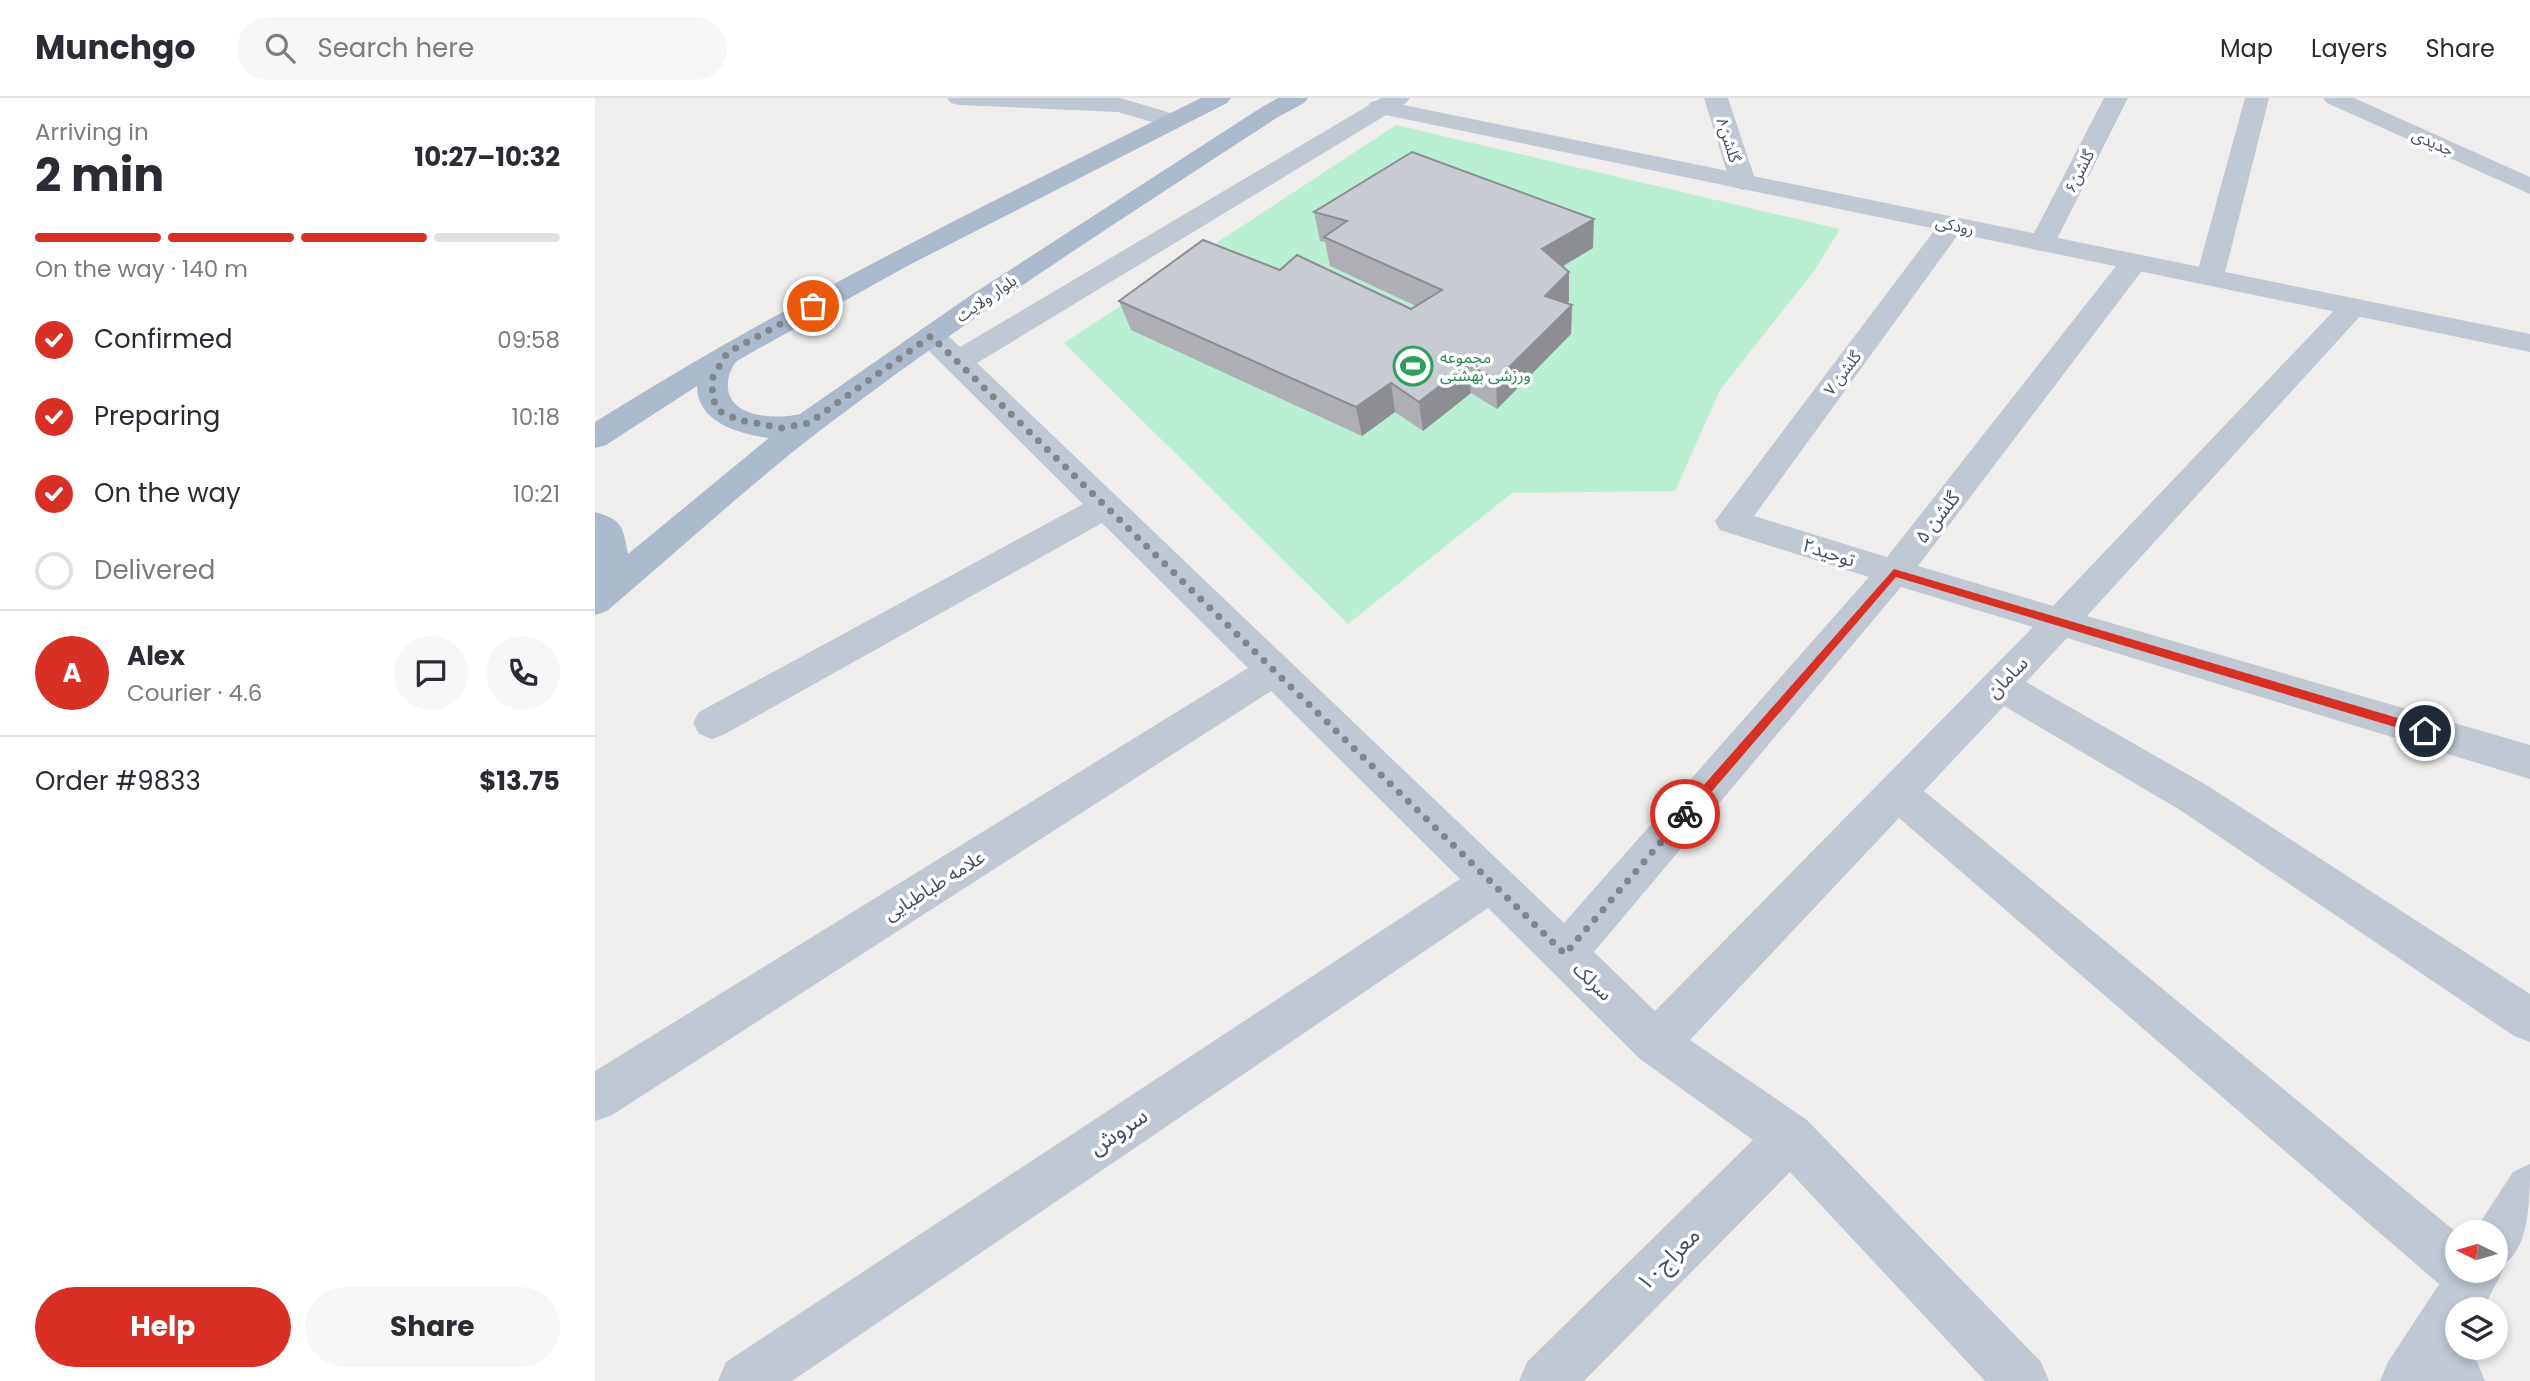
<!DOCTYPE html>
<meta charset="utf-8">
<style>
body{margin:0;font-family:Poppins,"Noto Sans Arabic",sans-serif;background:#f7f7f7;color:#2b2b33;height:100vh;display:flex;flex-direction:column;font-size:26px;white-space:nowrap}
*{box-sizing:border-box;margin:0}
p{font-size:23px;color:#7c7c81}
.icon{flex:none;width:38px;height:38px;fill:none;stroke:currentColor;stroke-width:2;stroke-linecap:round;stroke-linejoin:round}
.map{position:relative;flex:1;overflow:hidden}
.details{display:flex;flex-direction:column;background:#fff;width:595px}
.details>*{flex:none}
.needle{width:46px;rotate:275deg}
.fabs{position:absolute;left:1850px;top:1122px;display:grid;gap:14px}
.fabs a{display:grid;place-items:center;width:63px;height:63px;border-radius:50%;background:#fff;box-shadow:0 4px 10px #0003;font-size:35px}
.pin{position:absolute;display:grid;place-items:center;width:60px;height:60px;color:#fff;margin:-30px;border:4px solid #fff;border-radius:50%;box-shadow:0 2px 7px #0007}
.courier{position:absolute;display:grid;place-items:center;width:70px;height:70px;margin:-35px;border:5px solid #d93025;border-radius:50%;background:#fff;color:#222;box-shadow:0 2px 9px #0007}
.overview em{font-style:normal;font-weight:700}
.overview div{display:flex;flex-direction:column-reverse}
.overview{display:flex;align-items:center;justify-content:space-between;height:119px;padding:0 35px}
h1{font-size:46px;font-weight:700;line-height:52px}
.bar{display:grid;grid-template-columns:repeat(4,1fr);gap:10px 7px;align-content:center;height:84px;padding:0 35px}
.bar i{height:9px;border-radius:5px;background:#e1e1e2}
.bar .active{background:#d93025}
.bar p{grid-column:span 4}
.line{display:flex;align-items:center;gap:18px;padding:0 35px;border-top:2px solid #e1e1e2}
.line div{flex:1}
.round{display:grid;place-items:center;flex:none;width:74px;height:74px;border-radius:37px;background:#f7f7f7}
ol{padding:0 35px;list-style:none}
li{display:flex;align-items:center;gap:21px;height:77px}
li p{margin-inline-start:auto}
li .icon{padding:7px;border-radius:50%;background:#d93025;color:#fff;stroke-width:4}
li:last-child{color:#7c7c81}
li i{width:38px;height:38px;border:4px solid #e1e1e2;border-radius:50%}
.cta{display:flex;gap:14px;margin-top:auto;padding:14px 35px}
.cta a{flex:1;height:80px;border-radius:42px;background:#d93025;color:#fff;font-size:28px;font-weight:700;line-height:80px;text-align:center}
.cta a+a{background:#f7f7f7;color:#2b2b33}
header{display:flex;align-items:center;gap:42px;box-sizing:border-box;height:98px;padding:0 35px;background:#fff;border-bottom:2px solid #e1e1e2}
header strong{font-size:33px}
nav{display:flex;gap:38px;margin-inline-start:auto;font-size:24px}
.search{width:490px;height:63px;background:#f7f7f7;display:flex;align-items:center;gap:18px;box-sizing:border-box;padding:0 24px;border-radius:38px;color:#7c7c81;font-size:26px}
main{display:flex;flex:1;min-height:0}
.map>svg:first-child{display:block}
.green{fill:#baefd3}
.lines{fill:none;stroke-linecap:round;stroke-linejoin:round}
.minor{fill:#c0c8d3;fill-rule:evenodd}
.tertiary{fill:#c0c8d3;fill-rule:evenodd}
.primary{fill:#acbacd;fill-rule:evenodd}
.wall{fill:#adafb5}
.shaded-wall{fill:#8d8e94}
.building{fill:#c9cbd3;stroke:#8d8e94;stroke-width:2}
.route{fill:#d93025}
.done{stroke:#81868e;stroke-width:7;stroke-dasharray:0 12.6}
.labels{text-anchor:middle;stroke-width:7;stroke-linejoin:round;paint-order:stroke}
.far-street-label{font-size:16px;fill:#454f5b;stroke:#fff}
.far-leisure-label{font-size:16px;fill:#27864d;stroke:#fff;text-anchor:start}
.street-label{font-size:19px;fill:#454f5b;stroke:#fff}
.near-street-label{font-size:23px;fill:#454f5b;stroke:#fff}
</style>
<header>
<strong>Munchgo</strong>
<div class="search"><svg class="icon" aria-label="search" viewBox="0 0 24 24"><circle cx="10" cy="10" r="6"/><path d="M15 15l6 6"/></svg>Search here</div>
<nav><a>Map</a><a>Layers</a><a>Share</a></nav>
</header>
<main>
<section class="details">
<div class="overview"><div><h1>2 min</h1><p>Arriving in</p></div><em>10:27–10:32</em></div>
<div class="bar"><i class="active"></i><i class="active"></i><i class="active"></i><i></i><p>On the way · 140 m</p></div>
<ol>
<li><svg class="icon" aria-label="check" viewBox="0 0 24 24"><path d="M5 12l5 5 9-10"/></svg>Confirmed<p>09:58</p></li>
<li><svg class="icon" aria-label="check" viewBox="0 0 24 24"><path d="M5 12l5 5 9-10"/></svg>Preparing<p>10:18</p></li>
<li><svg class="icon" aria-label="check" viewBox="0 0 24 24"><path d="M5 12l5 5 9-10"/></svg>On the way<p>10:21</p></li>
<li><i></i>Delivered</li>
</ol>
<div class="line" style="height:126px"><b class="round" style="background:#d93025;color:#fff">A</b><div><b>Alex</b><p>Courier · 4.6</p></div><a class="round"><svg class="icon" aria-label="chat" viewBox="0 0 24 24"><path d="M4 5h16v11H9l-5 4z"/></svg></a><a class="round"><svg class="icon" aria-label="phone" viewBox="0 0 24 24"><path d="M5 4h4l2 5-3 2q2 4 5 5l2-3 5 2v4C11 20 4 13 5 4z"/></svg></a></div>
<div class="line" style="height:91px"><div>Order #9833</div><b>$13.75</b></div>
<div class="cta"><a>Help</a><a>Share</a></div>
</section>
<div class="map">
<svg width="1935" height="1283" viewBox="0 0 1935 1283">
<rect width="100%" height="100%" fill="#f0eded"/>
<!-- green -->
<path class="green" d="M801,27L1245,131L1219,173L1125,292L1080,393L917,395L753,526L469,245Z"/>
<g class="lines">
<!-- minor -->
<g class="minor">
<path d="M786,0H815L811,5L382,265L969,825L1274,479L1125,432L1120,423L1348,121L1357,119L1366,121L1370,127L1159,418L1292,459L1529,158L1539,156L1549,158L1553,164L1549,170L1323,468L1458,508L1748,203L1758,200L1768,203L1772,209L1768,215L1492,518L1935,647V681L1472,540L1431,584L1613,688L1935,896V944L1919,938L1585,712L1409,608L1329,693L1862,1135V1172H1886L1880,1186L1862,1193L1844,1186L1304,720L1095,942L1212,1022L1446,1264L1454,1283H1390L1195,1074L989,1283H924L932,1264L1158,1042L1045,961L893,810L197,1283H123L131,1264L865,781L676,593L17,1017L0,1023V973L653,570L507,425L130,636L117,641L104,636L98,625L104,614L488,406L326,245L321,238L326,231C345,227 352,237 365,249ZM1306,489L1438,529L1060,913L999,854Z"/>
<path d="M1109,0H1133L1161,84L1157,89L1148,92L1139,89L1135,84Z"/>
<path d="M1509,0H1533L1460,145L1457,151L1447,153L1437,151L1434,145Z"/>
<path d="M1650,0H1674L1629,179L1625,185L1615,187L1605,185L1601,179Z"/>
<path d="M1728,0H1759L1935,79V96L1732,5Z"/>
<path d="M1832,1226L1851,1233L1862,1244V1250H1867L1882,1264L1890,1283H1825L1813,1271L1806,1252L1813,1233Z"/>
</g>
<!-- tertiary -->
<g class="tertiary">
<path d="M352,0H525L586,18L590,23L586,28L578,30L523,14L364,7L356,5Z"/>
<path d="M784,2L1935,236V254L776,14L772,9L776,4Z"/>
<path d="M1935,1066C1935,1100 1935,1152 1907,1167L1908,1172L1888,1211H1862L1864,1250L1843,1283H1785L1793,1264L1862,1159V1172H1900V1134H1879L1918,1074Z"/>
</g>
<!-- primary -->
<path class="primary" d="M606,0H636L632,5L316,166L161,252C155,256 148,259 142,263C137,268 134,276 133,283C129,320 180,322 205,316L376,197L667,9L683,0H713L709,5L683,19C529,119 374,219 227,331C153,388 84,452 12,513L0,517V414C28,422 28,429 33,456L174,340C145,336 102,325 102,288L11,347L0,350V324C194,202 400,102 606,0Z"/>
</g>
<!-- wall -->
<path class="wall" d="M719,114L998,150L967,168L974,174V203L972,205L977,207L976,236L902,311L876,295L828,333L800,314L767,338L536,232L524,203L685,172L816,211L821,208L735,168L730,144L725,143Z"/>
<!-- shaded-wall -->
<g class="shaded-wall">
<path d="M999,121L998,150L948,180L947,151Z"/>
<path d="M974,174V203L951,227L950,198Z"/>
<path d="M977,207L976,236L902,311L901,282Z"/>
<path d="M873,266L876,295L828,333L824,304Z"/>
<path d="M796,285L800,314L767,338L761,309Z"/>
</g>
<!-- building -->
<path class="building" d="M817,54L999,121L947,151L974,174L950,198L977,207L901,282L873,266L824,304L796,285L761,309L524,203L608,142L685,172L702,157L816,211L847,192L729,139L752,123L719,114Z"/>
<!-- route -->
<path class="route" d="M1299,471L1830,628L1836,633L1830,638L1301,479L1094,720H1086V713Z"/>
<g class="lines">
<!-- done -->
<path class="done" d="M218,208L132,255L118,279L117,299L124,313L144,322L187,330L214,325L336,238L970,856L1090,716"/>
</g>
<!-- icons -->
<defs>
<symbol id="stadium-ring" viewBox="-11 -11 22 22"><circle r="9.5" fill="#fff" stroke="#2e9e5b" stroke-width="1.5"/><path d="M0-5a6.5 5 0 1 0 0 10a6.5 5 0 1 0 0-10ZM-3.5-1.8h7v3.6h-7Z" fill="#2e9e5b"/></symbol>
</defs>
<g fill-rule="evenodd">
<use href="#stadium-ring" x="796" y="246" width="44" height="44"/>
</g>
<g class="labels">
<!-- far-street labels -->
<g class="far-street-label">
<text transform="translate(1134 42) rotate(72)" y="6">گلشن۸</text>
<text transform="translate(1838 44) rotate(24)" y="6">جدیدی</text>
<text transform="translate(1484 73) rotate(-63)" y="6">گلشن۶</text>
<text transform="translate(1360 127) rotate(12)" y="6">رودکی</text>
<text transform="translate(391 200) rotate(-35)" y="6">بلوار ولایت</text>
<text transform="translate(1247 275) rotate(-53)" y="6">گلشن ۷</text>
</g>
<!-- far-leisure labels -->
<g class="far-leisure-label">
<text x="845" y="265">مجموعه<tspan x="845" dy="18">ورزشی بهشتی</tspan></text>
</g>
<!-- street labels -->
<g class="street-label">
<text transform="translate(1342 419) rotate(-52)" y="7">گلشن ۵</text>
<text transform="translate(1234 454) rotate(18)" y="7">توحید۲</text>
<text transform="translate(1412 579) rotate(-46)" y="7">سامان</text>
<text transform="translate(339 787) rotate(-32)" y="7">علامه طباطبایی</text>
<text transform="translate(998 883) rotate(44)" y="7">سرلک</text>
</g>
<!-- near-street labels -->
<g class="near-street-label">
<text transform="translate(523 1033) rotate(-34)" y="8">سروش</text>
<text transform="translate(1073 1161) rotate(-45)" y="8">معراج۱۰</text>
</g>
</g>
</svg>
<div class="fabs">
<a><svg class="needle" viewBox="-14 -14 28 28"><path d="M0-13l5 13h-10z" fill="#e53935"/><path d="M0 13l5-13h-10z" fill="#7c7c81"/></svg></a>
<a><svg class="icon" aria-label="layers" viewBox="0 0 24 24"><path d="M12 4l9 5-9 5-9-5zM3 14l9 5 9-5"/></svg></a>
</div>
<div class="pin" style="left:218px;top:208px;background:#ea580c"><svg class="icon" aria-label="bag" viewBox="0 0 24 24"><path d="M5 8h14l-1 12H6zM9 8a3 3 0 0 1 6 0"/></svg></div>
<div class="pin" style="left:1830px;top:633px;background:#1f2937"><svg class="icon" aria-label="home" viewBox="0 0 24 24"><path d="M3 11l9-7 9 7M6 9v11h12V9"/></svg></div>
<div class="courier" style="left:1090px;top:716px"><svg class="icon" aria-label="bike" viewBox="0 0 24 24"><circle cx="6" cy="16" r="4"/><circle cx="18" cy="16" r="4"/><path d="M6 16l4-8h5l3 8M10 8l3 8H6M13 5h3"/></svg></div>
</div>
</main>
